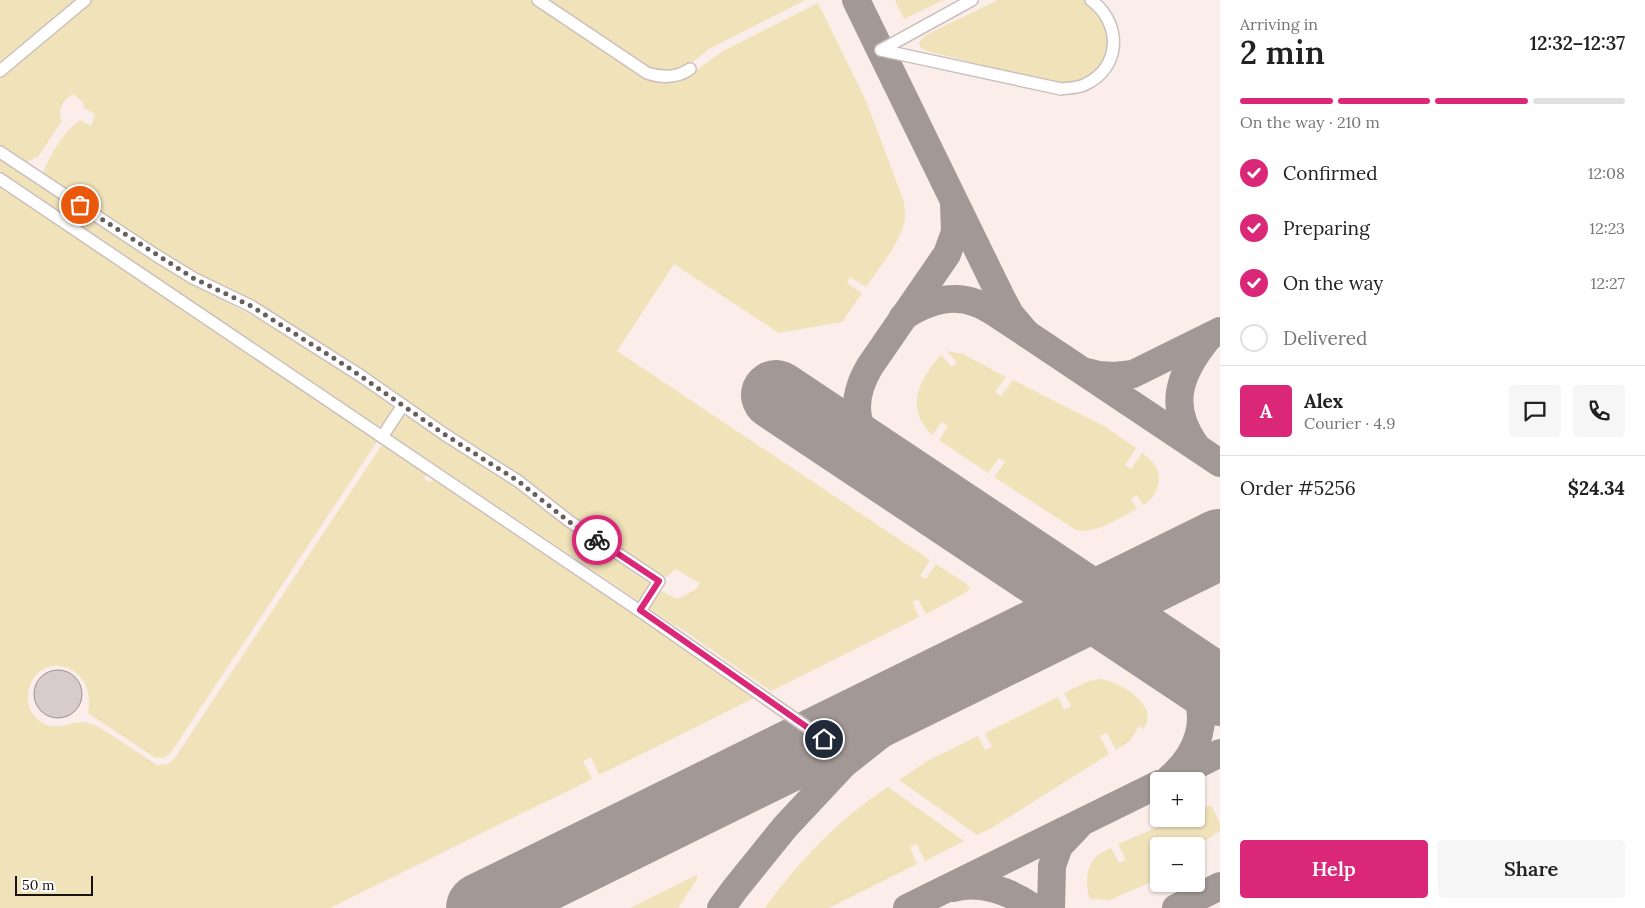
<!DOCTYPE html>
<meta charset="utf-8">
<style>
body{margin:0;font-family:Lora,serif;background:#f6f6f6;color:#222;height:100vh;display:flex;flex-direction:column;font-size:19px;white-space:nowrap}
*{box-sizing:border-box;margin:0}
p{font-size:16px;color:#767676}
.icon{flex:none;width:28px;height:28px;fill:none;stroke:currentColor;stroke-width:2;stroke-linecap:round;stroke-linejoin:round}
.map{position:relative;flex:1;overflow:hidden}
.details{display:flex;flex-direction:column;background:#fff;width:425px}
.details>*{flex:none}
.tools{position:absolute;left:1150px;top:772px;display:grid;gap:10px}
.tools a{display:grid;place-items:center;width:55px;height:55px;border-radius:5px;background:#fff;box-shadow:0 1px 4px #0004;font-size:25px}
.scale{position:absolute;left:15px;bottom:12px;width:78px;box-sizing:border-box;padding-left:5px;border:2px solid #181312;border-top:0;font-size:14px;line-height:18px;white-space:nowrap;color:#181312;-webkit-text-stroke:4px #fff;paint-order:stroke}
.pin{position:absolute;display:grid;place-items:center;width:42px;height:42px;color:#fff;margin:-21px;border:2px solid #fff;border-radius:50%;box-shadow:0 1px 5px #0007}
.courier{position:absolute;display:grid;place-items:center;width:50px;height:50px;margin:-25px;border:4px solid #db2777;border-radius:50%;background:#fff;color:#222;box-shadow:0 1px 6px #0007}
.overview em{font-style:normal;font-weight:600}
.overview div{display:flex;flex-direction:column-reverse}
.overview{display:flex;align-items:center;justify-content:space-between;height:85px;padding:0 20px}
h1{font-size:32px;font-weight:600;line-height:38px}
.bar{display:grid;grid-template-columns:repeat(4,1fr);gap:8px 5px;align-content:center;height:60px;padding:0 20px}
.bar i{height:6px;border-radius:4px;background:#e0e0e0}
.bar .on{background:#db2777}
.bar p{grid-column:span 4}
.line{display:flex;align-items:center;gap:12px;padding:0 20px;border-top:1px solid #e0e0e0}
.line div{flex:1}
.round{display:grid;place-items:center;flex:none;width:52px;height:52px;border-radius:5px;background:#f6f6f6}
ol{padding:0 20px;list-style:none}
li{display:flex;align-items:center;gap:15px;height:55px}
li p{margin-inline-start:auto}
li .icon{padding:5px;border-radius:50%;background:#db2777;color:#fff;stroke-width:4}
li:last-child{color:#767676}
li i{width:28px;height:28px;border:2px solid #e0e0e0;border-radius:50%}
.primary-button{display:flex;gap:10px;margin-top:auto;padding:10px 20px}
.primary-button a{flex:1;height:58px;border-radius:5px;background:#db2777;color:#fff;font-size:20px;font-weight:600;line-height:58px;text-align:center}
.primary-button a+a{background:#f6f6f6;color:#222}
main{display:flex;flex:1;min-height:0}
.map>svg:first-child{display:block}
.green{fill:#f0e2b9}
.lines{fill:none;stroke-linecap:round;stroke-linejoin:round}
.taxiway{stroke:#a29896;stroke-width:28}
.runway{stroke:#a29896;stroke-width:70}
.building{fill:#d8cbcc;stroke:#9c9091}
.minor-casing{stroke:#ccc0bc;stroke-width:14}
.minor{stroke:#fff;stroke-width:11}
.done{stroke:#675f5e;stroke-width:5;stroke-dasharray:0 9}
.route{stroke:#db2777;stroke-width:6}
</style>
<main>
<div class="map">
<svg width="1220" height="908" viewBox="0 0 1220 908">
<rect width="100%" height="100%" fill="#faedea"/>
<!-- green -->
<g class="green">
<path d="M0,0H78L0,65Z"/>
<path d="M92,0H530L642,74L690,75L723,51L818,3L866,101L904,202C904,207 906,213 905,218C903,240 878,269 866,287L850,277L847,283L862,293L842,322L779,333L674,264L617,351L930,560L920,576L926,579L936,564L965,583L970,588L967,592L926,614L918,599L912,602L919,617L771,691L676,625L675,626L647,607L657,592L661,591L677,599L695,590L700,583L675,569L668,576L662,577L570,517L525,480L297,328L163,256L42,175C50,155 63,132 80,120L91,126L95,114L84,108L83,102L73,94L65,100L60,109L61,122L38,157L24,163L0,147V77Z"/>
<path d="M548,0H805L709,49L686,67L667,71L649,67Z"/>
<path d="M895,0H944L904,19Z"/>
<path d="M998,0H1088C1096,6 1099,12 1104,21C1111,34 1110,36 1107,50C1102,74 1081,83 1058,84L927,51L920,47C919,41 921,39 926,35Z"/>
<path d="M0,158L163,268L281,331L387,401L395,410L385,426L376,425L0,174Z"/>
<path d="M0,183L378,440L170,754L163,758L154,757L88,713C98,657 28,649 28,699C28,710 34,718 43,723C56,731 68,723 81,722C87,722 94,725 99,727L157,765L168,764L175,758L383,443L428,472L424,479L430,482L435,476L758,696L599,775L591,757L583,761L592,779L330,908H0Z"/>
<path d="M947,351L963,354L1006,377L995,392L1001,396L1013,380L1104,426L1136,448L1125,465L1131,469L1142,453C1147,457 1153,461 1156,467C1163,480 1156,499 1143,505L1137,495L1131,499L1137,509C1118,518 1098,534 1076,530L994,477L1005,462L999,458L988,473L939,440L948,426L942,422L932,435C905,408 918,380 941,355L952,367L957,363Z"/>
<path d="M407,415L519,490L565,526L650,584L651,588L640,602L390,434C395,427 399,418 407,415Z"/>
<path d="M1100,679C1119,681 1162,706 1143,729L1139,726L1130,741L1116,750L1107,733L1100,736L1109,754L992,828L977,835L899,780L929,760L978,736L985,750L992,747L985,733L1058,697L1064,710L1071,706L1064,693L1089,681Z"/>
<path d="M888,787L964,841L925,861L917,844L910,847L917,864L829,908H765C798,862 840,818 888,787Z"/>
<path d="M1211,805L1220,823V831L1196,847L1159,846V873L1150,879L1151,882L1110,900L1090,899C1086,888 1085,870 1094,859C1098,854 1105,851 1111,848L1119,863L1126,860L1118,844L1177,819H1196V811Z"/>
<path d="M697,875V879L678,908H630Z"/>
</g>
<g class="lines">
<!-- taxiway -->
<g class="taxiway">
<path d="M856,0L1000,295L1010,314L1027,334"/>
<path d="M903,317C924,303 951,293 976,303C983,305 990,310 997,314L1220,463"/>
<path d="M1087,372L1099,375L1115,376L1133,374L1220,331"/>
<path d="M1196,446C1167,406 1179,374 1208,338"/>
<path d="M893,473C861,438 843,411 870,366L947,254L955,232L954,204"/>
<path d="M1139,584L1180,570L1220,562"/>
<path d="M1062,622C1094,617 1107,622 1136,635"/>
<path d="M1162,652C1173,662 1185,671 1192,684C1211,719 1198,754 1170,778"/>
<path d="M1179,774L1220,753"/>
<path d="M953,888C981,880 1011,892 1034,908"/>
<path d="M721,908L735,889L785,827L844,764L921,703L978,662"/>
<path d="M907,908L1159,784"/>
<path d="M1051,908L1052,866L1059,846L1078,826"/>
<path d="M1176,908L1220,886"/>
</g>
<!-- runway -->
<g class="runway">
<path d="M776,395L1220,691"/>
<path d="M481,908L1220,544"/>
</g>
</g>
<!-- building -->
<circle class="building" cx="58" cy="694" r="24"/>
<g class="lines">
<defs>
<g id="minor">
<path d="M538,0L647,73C662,78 677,78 690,69"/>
<path d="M881,50L1061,89C1069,88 1077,88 1084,85C1122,68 1122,23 1091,0"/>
<path d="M881,50L972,0"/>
<path d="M0,71L85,0"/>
<path d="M0,152L154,254L193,278L251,306L361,376L444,434L518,481L569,521L659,581L640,611"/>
<path d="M0,179L640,611L824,739"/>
<path d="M382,437L403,405"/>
</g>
</defs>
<!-- minor casing -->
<use href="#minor" class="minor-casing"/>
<!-- minor -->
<use href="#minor" class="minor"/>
</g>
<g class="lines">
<!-- done -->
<path class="done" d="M80,205L193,278L251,306L346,366L444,434L518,481L568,521L597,540"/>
<!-- route -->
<path class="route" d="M597,540L659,581L640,610L824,739"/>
</g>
</svg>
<div class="tools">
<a>+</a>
<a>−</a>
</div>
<div class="scale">50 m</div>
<div class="pin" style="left:80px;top:205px;background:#ea580c"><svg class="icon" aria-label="bag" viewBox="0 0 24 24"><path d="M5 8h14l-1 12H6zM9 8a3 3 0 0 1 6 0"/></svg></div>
<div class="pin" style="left:824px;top:739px;background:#1f2937"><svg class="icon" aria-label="home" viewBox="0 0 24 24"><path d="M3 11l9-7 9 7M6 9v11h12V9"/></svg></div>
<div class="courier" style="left:597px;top:540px"><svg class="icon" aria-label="bike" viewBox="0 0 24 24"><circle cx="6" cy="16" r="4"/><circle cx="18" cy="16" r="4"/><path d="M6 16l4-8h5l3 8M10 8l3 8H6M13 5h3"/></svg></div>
</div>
<section class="details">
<div class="overview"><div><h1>2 min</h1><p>Arriving in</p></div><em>12:32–12:37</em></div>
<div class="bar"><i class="on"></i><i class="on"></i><i class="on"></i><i></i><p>On the way · 210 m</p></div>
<ol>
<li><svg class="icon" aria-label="check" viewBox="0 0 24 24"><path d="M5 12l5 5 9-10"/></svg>Confirmed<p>12:08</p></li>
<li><svg class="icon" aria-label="check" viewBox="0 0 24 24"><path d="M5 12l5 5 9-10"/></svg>Preparing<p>12:23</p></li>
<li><svg class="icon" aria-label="check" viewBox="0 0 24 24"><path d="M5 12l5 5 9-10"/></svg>On the way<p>12:27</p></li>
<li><i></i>Delivered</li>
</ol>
<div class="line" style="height:90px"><b class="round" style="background:#db2777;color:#fff">A</b><div><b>Alex</b><p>Courier · 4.9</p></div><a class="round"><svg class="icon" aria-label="chat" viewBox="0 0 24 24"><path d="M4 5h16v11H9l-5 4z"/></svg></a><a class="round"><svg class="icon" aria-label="phone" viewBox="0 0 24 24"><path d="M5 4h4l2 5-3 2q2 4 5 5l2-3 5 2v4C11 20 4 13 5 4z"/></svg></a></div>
<div class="line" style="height:65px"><div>Order #5256</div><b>$24.34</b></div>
<div class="primary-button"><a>Help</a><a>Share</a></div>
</section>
</main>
